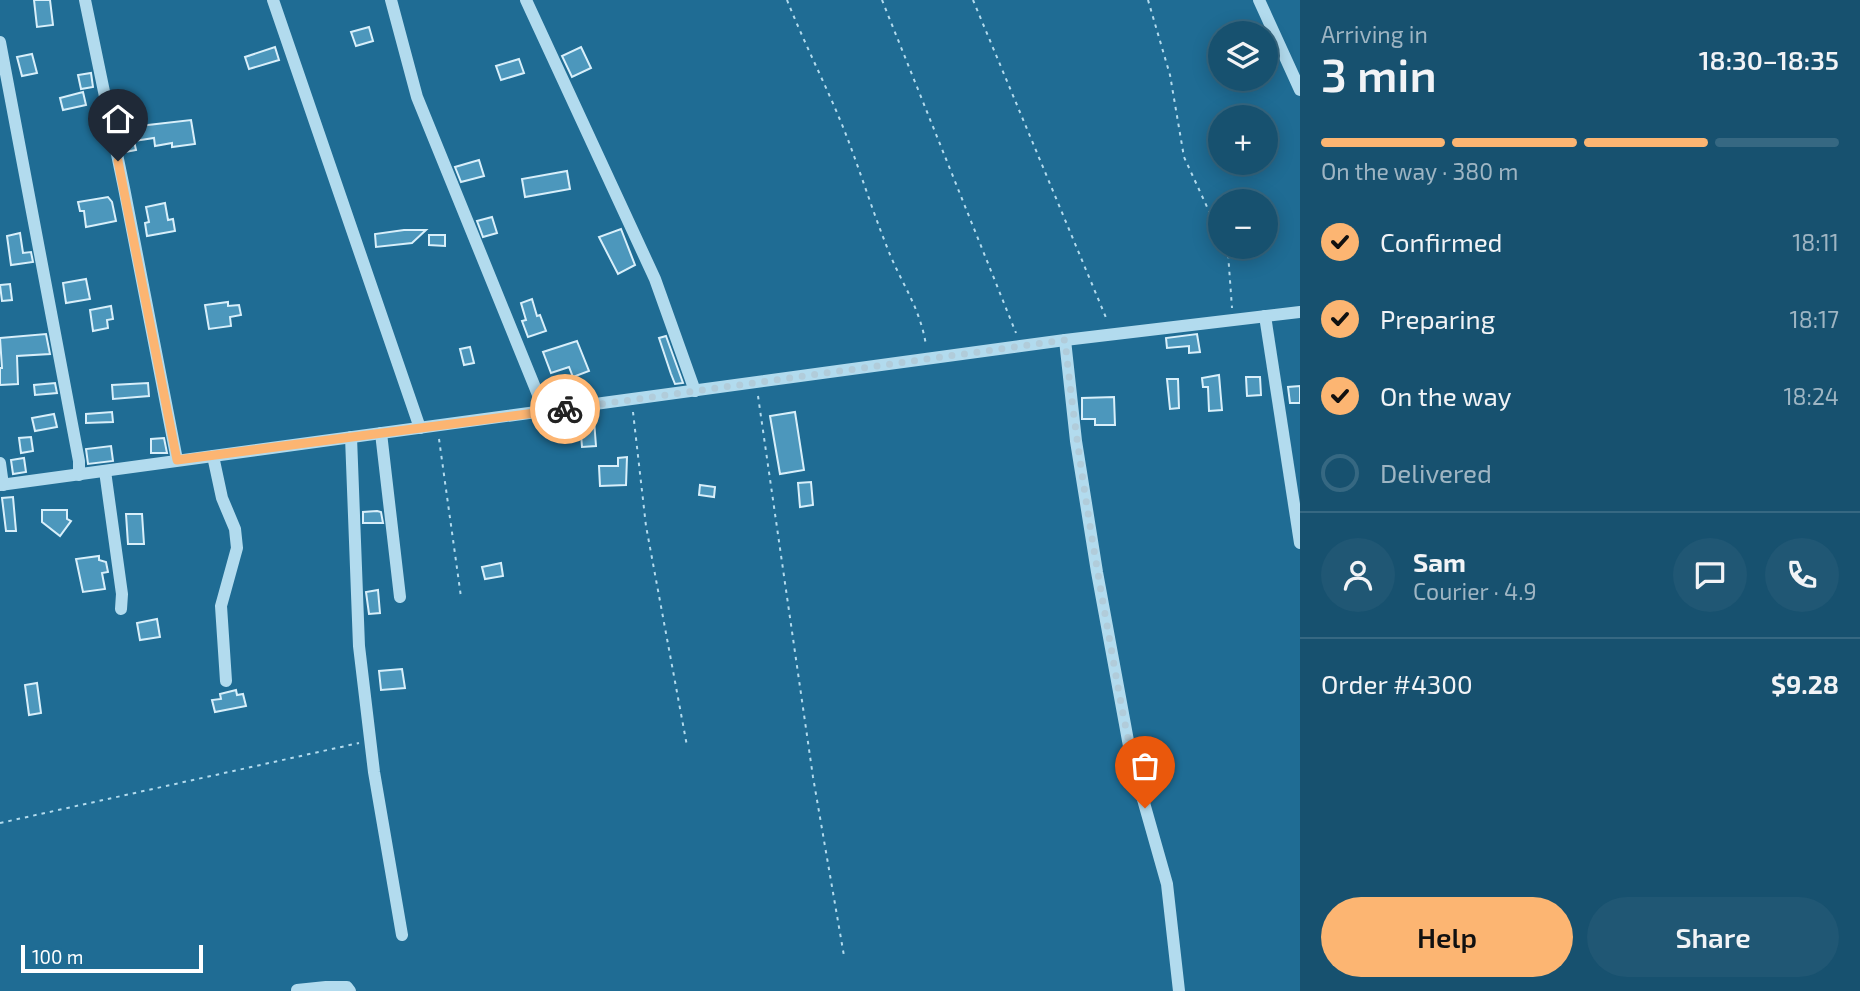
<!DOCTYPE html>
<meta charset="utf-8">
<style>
body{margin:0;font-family:"Exo 2",sans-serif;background:#205774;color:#f1f3f6;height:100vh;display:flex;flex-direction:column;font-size:26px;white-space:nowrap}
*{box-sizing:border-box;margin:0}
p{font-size:23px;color:#9eb5c3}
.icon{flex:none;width:38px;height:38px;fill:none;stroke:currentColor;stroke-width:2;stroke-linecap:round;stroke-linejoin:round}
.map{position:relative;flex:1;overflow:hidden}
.drawer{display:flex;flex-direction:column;background:#17516f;width:560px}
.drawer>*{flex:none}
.buttons{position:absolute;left:1208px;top:21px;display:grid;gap:14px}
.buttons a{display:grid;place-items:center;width:70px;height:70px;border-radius:50%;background:#17516f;box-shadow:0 4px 18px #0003,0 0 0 2px #366882;font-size:35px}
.scale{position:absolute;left:21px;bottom:18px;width:182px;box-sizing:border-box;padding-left:7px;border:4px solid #fff;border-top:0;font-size:19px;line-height:24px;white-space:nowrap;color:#fff;-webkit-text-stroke:5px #1f6c94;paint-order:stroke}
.pin{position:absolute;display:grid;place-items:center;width:60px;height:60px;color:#fff;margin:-72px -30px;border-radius:50% 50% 50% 0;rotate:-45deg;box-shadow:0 0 7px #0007}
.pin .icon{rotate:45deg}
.courier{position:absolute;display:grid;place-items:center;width:70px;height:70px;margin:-35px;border:5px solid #fcb572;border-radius:50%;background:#fff;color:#222;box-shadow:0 2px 9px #0007}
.headline em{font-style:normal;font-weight:600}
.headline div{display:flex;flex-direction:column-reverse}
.headline{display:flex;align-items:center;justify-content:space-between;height:119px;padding:0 21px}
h1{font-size:46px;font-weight:600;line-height:52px}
.bar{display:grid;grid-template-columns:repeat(4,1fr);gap:10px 7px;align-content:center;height:84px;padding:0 21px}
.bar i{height:9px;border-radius:5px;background:#366882}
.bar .on{background:#fcb572}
.bar p{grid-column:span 4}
.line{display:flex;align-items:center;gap:18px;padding:0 21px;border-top:2px solid #366882}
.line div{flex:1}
.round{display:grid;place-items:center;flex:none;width:74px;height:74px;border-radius:37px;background:#205774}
ol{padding:0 21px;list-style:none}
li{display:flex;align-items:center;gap:21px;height:77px}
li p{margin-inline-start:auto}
li .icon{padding:7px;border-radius:50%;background:#fcb572;color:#111;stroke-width:4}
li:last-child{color:#9eb5c3}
li i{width:38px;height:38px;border:4px solid #366882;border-radius:50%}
.action{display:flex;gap:14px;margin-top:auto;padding:14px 21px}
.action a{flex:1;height:80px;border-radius:42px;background:#fcb572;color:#111;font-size:28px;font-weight:600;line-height:80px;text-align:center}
.action a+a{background:#205774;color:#f1f3f6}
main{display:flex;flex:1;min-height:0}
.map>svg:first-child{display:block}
.building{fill:#4c97bc;stroke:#d8effa;stroke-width:2}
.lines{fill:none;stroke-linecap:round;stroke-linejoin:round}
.path{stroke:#b2dbee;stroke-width:2;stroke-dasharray:3.5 5;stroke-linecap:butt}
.minor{stroke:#b2dbee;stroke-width:12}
.done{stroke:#b1ccda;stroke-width:7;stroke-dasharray:0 12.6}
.route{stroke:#fcb572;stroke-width:9}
</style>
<main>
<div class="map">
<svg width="1300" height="991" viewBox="0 0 1300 991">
<rect width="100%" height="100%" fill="#1f6c94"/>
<!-- building -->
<g class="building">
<path d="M34,0H50L53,25L37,27Z"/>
<path d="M369,27L373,41L356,46L351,32Z"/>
<path d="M275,47L279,60L249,69L245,57Z"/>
<path d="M581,47L591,68L572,77L562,56Z"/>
<path d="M32,54L37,73L22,76L17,57Z"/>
<path d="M519,59L524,73L501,80L496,66Z"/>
<path d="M91,73L93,87L81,89L78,75Z"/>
<path d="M83,92L86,105L63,110L60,98Z"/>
<path d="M191,120L195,144L172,147V143L155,146L154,138L134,141L136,150L125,152L122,128Z"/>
<path d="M479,160L484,176L461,182L455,167Z"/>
<path d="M567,171L570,189L525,197L522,179Z"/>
<path d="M108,197L112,202L116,221L86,227L84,211H80L78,202Z"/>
<path d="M165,203L168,220L173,219L175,231L147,236L145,223L149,222L146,207Z"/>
<path d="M492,217L497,233L483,237L477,221Z"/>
<path d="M621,229L635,265L618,274L599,237Z"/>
<path d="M404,230H426L412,243L376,247L375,234Z"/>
<path d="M20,233L23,253L31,252L33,262L11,265L7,236Z"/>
<path d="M429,235H445V246L429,245Z"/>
<path d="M86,279L90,299L66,303L63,283Z"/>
<path d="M10,284L12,300L2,301L0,285Z"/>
<path d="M532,299L537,316L540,315L546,331L528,337L522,321L526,320L521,303Z"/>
<path d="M228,302V306L239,305L241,315L230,317L231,326L209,329L205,305Z"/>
<path d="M111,306L113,319L107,320L108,328L93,331L90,310Z"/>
<path d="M46,334L50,354L17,356L18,384L0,385V368H2L0,338Z"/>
<path d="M1197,334L1200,352L1189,353V346L1167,348L1166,338Z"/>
<path d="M666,336L683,383L675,384L671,374L659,338Z"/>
<path d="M577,341L589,371L573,377L569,367L551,373L543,352Z"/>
<path d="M470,347L474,363L464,365L460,349Z"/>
<path d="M1219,375L1222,410L1209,411L1208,387H1203L1202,378Z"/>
<path d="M1246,377H1260L1261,395L1247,396Z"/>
<path d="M1167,379H1178L1179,408L1170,409Z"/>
<path d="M55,383L57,393L35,395L34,385Z"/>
<path d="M148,383L149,396L113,399L112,385Z"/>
<path d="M1300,386V403H1290L1288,387Z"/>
<path d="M1114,397L1115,425H1095V419H1082V398Z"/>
<path d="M112,412L113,422L86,423V414Z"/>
<path d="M795,412L804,470L780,474L770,416Z"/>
<path d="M54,414L57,427L35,431L32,418Z"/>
<path d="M594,420L596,446L582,447L580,421Z"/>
<path d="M31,437L33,451L21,453L19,438Z"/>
<path d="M164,438L167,453H151V439Z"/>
<path d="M111,446L113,461L88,464L86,449Z"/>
<path d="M627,457L626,485L600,486L599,466H618V458Z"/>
<path d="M24,458L26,472L13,474L11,460Z"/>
<path d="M811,482L813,505L800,507L798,483Z"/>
<path d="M700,485L715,487L714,497L699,495Z"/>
<path d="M13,497L16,531H6L2,498Z"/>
<path d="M42,510H67V519L71,521L60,536L42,522Z"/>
<path d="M377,511L381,512L383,523H363V512Z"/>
<path d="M126,514H142L144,544H128Z"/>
<path d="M99,556V560L106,562L108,572L102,573L105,589L83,592L76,559Z"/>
<path d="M501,563L503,576L485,579L482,567Z"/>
<path d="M378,590L380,613L369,614L366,592Z"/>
<path d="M157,619L160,637L140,640L137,623Z"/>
<path d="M402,669L405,688L381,690L379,671Z"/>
<path d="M37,683L41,713L29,715L25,685Z"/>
<path d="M236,690L237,695L243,694L246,706L215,712L212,700L221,699L220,694Z"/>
</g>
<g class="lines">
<!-- path -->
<g class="path">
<path d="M787,0C805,45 827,87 845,132C861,173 874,216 891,257C905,289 920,309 926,345"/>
<path d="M882,0L1016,333"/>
<path d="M973,0L1107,320"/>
<path d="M1148,0L1170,75L1184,157L1220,235"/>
<path d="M1225,247L1228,253L1232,308"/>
<path d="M758,396L813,777L844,956"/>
<path d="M633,412L646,526L687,746"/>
<path d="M439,439L461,597"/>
<path d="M0,823L359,743"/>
</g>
<!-- minor -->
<g class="minor">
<path d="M85,0L124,188L177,460"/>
<path d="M273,0L420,428"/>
<path d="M391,0L417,97L545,412"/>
<path d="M526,0L655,279L695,391"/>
<path d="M1259,0L1300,90"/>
<path d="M0,42L79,461V475"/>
<path d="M1265,316L1300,543"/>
<path d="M1065,340L1076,441L1097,572L1131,757L1167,884L1179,991"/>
<path d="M381,433L400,597"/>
<path d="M351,437L359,646L374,772L402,935"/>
<path d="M213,456L222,498L235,529L237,548L221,606L226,681"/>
<path d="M0,463L3,485"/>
<path d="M105,471L122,594L121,609"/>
<path d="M0,485L1065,340L1300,312"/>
<path d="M297,990L326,987H347L350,991"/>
</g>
</g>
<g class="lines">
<!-- done -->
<path class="done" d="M565,409L1065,340C1075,436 1090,530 1107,625C1118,687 1128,748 1145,808"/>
<!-- route -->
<path class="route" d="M118,161L177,460L565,409"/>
</g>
</svg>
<div class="buttons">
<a><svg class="icon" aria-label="layers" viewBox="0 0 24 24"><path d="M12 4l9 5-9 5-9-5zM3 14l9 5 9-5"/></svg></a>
<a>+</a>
<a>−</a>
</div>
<div class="scale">100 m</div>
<div class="pin" style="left:1145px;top:808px;background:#ea580c"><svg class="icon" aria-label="bag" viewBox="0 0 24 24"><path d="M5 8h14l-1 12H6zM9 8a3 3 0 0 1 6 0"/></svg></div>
<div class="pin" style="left:118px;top:161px;background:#1f2937"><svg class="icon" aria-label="home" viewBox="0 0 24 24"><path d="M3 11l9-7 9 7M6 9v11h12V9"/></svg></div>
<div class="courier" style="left:565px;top:409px"><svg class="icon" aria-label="bike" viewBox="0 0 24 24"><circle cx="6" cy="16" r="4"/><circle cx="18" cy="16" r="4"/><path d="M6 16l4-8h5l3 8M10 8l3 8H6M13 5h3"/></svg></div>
</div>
<section class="drawer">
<div class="headline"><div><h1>3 min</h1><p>Arriving in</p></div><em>18:30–18:35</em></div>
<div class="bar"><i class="on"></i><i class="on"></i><i class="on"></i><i></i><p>On the way · 380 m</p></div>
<ol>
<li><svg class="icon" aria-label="check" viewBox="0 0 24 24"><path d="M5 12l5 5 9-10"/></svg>Confirmed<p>18:11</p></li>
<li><svg class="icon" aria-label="check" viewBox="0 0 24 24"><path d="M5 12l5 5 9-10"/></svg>Preparing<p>18:17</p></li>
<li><svg class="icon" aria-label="check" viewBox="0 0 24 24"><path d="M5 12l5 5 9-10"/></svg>On the way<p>18:24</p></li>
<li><i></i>Delivered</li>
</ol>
<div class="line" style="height:126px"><a class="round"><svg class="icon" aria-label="person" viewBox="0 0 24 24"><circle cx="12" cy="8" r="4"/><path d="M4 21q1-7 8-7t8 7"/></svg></a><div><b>Sam</b><p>Courier · 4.9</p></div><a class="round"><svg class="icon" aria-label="chat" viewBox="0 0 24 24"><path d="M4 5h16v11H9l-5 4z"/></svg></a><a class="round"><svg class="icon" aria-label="phone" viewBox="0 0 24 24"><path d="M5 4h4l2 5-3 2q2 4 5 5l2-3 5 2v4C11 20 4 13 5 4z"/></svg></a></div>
<div class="line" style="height:91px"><div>Order #4300</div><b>$9.28</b></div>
<div class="action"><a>Help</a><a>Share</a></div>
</section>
</main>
